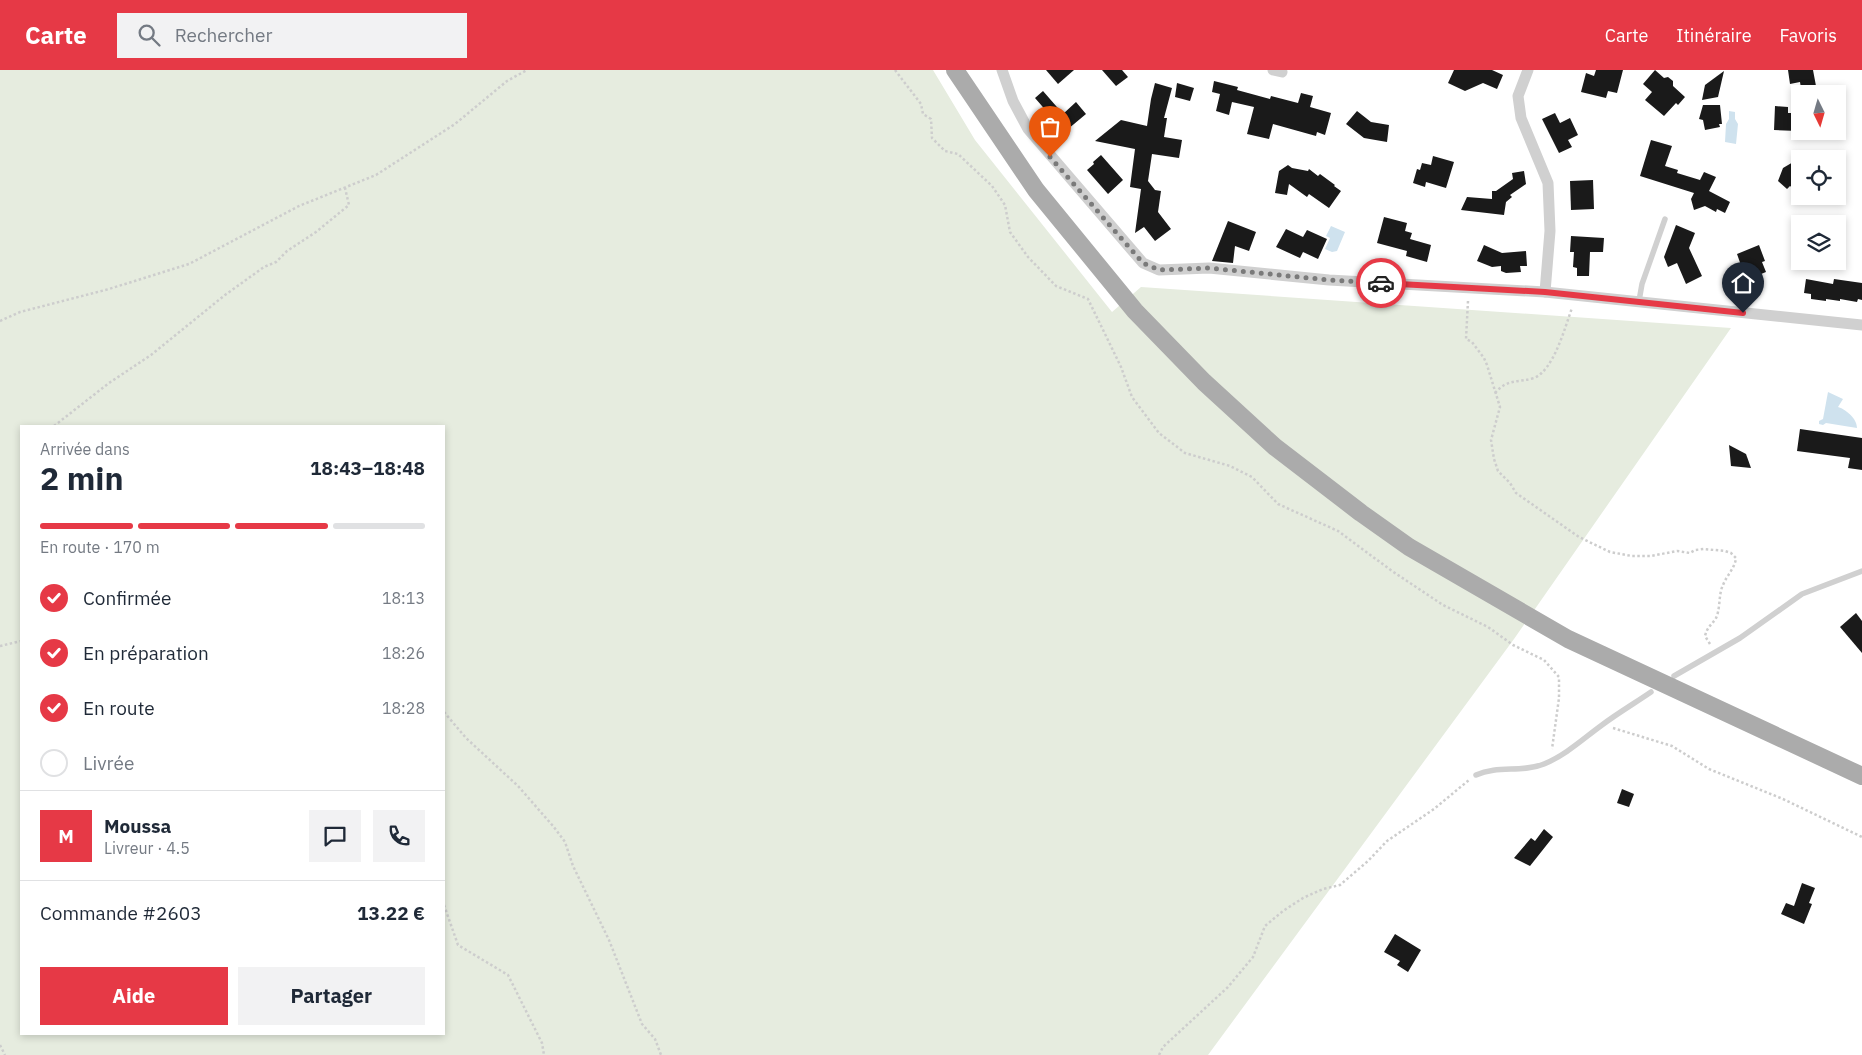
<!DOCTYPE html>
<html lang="fr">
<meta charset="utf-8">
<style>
body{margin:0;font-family:"IBM Plex Sans",sans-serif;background:#f2f2f3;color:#1f2937;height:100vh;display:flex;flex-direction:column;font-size:19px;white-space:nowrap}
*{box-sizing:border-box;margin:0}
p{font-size:16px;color:#747a83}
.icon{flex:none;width:28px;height:28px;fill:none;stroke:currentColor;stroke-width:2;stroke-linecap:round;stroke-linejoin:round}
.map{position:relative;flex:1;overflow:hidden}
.details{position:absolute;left:20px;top:355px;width:425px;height:610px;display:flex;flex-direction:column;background:#fff;border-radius:0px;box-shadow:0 2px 8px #0003}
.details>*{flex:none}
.needle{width:32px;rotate:175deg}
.buttons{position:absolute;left:1791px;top:15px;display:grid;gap:10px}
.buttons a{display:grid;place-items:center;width:55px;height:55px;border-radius:0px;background:#fff;box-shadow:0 2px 8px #0003;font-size:25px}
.pin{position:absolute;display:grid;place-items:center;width:42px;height:42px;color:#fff;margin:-51px -21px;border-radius:50% 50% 50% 0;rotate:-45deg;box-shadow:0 0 5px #0007}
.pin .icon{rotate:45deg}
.courier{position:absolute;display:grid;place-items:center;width:50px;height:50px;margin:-25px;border:4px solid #e63946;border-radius:50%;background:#fff;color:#222;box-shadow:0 1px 6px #0007}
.headline em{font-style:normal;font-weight:700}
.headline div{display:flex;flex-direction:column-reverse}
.headline{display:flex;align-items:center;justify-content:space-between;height:85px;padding:0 20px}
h1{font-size:32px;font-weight:700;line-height:38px}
.bar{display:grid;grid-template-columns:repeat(4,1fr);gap:8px 5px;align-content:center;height:60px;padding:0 20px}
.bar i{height:6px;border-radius:4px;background:#e0e1e3}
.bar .on{background:#e63946}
.bar p{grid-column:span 4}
.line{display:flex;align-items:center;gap:12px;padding:0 20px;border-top:1px solid #e0e1e3}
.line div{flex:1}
.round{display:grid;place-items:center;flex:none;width:52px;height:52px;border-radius:0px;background:#f2f2f3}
ol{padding:0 20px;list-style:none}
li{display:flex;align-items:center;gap:15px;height:55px}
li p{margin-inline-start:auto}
li .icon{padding:5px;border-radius:50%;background:#e63946;color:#fff;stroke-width:4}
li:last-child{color:#747a83}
li i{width:28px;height:28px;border:2px solid #e0e1e3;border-radius:50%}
.action{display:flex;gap:10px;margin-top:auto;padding:10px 20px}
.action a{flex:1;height:58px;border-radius:0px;background:#e63946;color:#fff;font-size:20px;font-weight:700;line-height:58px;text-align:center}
.action a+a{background:#f2f2f3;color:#1f2937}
header{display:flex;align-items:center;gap:30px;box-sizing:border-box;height:70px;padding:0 25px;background:#e63946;color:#fff}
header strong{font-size:24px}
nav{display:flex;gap:28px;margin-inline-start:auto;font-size:18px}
.search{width:350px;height:45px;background:#f2f2f3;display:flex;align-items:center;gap:12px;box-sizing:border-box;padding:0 18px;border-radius:0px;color:#747a83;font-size:19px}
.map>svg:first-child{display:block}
.green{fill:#e6ecdf;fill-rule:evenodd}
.water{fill:#cfe2ee}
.building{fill:#1a1a1a}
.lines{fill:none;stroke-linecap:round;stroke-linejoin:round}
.path{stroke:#cdcdcd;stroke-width:2.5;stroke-dasharray:2.5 2.5;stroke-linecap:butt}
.lane{stroke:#d0d0d0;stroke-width:5.5}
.street{stroke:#d0d0d0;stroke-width:11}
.primary{stroke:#ababab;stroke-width:18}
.done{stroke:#7a7a7a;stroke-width:5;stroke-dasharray:0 9}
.route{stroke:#e63946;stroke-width:6}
</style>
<header>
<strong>Carte</strong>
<div class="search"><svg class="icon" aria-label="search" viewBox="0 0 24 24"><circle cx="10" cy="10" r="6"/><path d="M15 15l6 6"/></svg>Rechercher</div>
<nav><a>Carte</a><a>Itinéraire</a><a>Favoris</a></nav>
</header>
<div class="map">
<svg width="1862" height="985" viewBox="0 0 1862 985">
<rect width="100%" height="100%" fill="#fff"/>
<!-- green -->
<path class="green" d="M0,0H933L975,70L1112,242L1141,217L1731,258L1514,569L1208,985H0ZM21,356H444V964H21Z"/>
<!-- water -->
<g class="water">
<path d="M1729,41L1735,42V49L1738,54L1736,74L1725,72L1726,54L1729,49Z"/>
<path d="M1331,156L1345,162L1337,181L1332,182L1325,179L1330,168L1326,166Z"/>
<path d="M1828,322L1843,329L1838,337C1845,339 1857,348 1857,358L1826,353L1823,355L1819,354V351L1823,349Z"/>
</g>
<!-- building -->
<g class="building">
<path d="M1046,0H1074L1058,14Z"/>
<path d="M1102,0H1122L1128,7L1116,16Z"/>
<path d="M1454,0H1492L1503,5L1497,19L1483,13L1465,21L1448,13Z"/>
<path d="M1596,0H1623L1617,23L1608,21L1606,28L1581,22L1586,3L1594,6Z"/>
<path d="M1655,0L1664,8L1668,7L1673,11V16L1685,27L1678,35L1676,33L1664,46L1645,30L1652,22L1643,14Z"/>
<path d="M1788,0H1813L1816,16L1801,18L1800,12L1790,14Z"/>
<path d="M1724,1L1718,27L1702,30L1705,15Z"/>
<path d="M1214,11L1238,17L1237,20L1270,29L1271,26L1298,33L1301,23L1313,26L1310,37L1331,43L1325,65L1317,62L1316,66L1273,54L1269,69L1247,64L1254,37L1232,32L1229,45L1216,41L1220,24L1212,22Z"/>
<path d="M1155,13L1172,18L1164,48H1167L1164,67L1182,70L1179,88L1152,84L1148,111L1155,120L1161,121L1158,142L1171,159L1155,171L1144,157L1135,163L1141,119L1130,117L1135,79L1095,71L1121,50L1147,56L1151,29Z"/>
<path d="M1177,13L1194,18L1190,31L1175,27Z"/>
<path d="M1043,21L1063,44L1076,32L1086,44L1062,64L1052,53L1055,51L1035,28Z"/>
<path d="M1703,35H1720L1722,54H1719L1720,57L1705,60L1703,50L1699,49Z"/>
<path d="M1775,36L1788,37V43H1798V61L1774,60Z"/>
<path d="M1357,41L1371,52L1389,55L1387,72L1364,68L1346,54Z"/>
<path d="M1555,43L1560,53L1570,48L1578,65L1568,70L1572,77L1559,83L1542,49Z"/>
<path d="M1651,70L1672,76L1665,96L1678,100L1677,103L1700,110L1704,102L1716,107L1709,121L1730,132L1725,143L1717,139L1716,142L1705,136L1694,140L1691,129L1694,123L1640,106Z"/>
<path d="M1101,85L1123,110L1108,124L1087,100L1094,94L1093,92Z"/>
<path d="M1433,86L1454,92L1446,118L1426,112L1425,117L1413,113L1417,99L1420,100L1422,93L1431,95Z"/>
<path d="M1800,88V123L1790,116L1787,119L1778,111L1783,98Z"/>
<path d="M1288,95L1292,98L1308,101L1309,99L1318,106L1320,104L1335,115L1334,116L1341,121L1329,138L1309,124L1307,127L1289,114L1287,125L1275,123L1279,101Z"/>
<path d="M1524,101L1526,114L1510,125L1512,127L1506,132L1504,145L1461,140L1467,127L1492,129V121H1496L1513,109L1512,103Z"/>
<path d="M1593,110L1594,139L1571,140L1570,111Z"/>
<path d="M1384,147L1407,153L1405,161L1412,163L1410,169L1431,175L1427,192L1406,186L1407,181L1377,173Z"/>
<path d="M1228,151L1256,162L1249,181L1235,176L1233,193L1212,191Z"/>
<path d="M1676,155L1695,163L1689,178L1702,206L1686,214L1677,193L1668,197L1664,187Z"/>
<path d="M1286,159L1303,167L1307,160L1327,169L1318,189L1303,182L1300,188L1276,177Z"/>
<path d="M1571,166L1604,168L1603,182H1590L1589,206H1577V198L1573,197L1574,182H1570Z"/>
<path d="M1484,175L1502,183L1526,181L1527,196H1520L1521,202L1506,203L1501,201V196L1492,197L1477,191Z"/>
<path d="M1759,175L1765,191L1762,192L1766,202L1761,204L1764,212L1749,218L1737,184Z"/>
<path d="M1806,209L1833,214L1834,209L1862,213V230L1858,229L1857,232L1840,229V231L1826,229V231L1811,229V224L1804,223Z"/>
<path d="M1800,359L1862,368V400L1848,398L1850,388L1797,381Z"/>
<path d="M1729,375L1746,384L1751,398L1731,396Z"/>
<path d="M1856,543L1862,551V583L1840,557Z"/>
<path d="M1622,719L1634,724L1629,737L1617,733Z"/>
<path d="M1544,759L1553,767L1530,796L1514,788L1531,768L1535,771Z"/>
<path d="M1802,813L1815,818L1809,833L1812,834L1804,854L1781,844L1786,833L1794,836Z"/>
<path d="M1395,864L1421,880L1408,902L1397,895L1400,891L1384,882Z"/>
</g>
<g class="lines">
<!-- path -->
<g class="path">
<path d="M895,0L921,34L923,44L931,49L932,68L945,81L958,84L992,116L1005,135L1010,162L1028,187L1056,216L1088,229L1121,297L1132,327L1159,363L1185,383L1230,396L1252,407L1278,434L1338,461L1392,501L1443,535L1488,557L1513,575L1544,590L1559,607V628L1552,679"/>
<path d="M1468,231L1466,269L1472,272L1484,288L1487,295L1500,337L1491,370L1494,389L1498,401L1510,413L1516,423L1579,467L1610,482L1632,486H1651L1677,481L1690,483L1695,480L1704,479L1725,481L1731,483L1736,488C1735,498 1727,505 1723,515C1718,525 1721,540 1715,550C1710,556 1707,558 1705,566L1710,574"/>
<path d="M0,251L20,242L109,219L189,194L299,136L376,105L455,54L507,11L527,0"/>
<path d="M1495,323C1508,308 1518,313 1534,308C1554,300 1565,257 1572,238"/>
<path d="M54,356L109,313L151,285L225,225L264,197L276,192L287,181L316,162L349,135L345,118"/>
<path d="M0,576L21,571"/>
<path d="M444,642L466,668L518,716L553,756L565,772L573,796L609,870L642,954L655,969L661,985"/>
<path d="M1613,658L1672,676L1709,699L1783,729L1862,767"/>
<path d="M444,835L458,875L508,905L542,973L544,985"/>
<path d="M0,975L5,985"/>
<path d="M1159,985L1163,977L1228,917L1253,887L1265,856L1283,841L1303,828L1323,819L1340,815L1368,791L1387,771L1434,739L1469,710"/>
</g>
<!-- lane -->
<g class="lane">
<path d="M1639,231L1642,214L1665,149"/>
<path d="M1674,606L1740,568L1802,524L1862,501"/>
<path d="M1476,705C1498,695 1522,703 1544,694C1566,685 1584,668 1602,655C1618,643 1635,633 1651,622"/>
</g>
<!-- street -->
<g class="street">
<path d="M1002,0L1013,31L1028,59L1143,193L1159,200L1209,198L1329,210L1545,222L1862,255"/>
<path d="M1273,0L1282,2"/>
<path d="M1528,0L1518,26L1521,48L1548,113L1550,161L1545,222"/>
</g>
<!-- primary -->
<path class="primary" d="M955,0L1036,120L1135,241L1204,312L1275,377L1361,443L1409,477L1568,569L1862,706"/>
</g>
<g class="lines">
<!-- done -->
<path class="done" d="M1050,87L1143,193L1159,200L1209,198L1329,210L1381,213"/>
<!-- route -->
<path class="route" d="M1381,213L1545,222L1743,243"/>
</g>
</svg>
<div class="buttons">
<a><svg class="needle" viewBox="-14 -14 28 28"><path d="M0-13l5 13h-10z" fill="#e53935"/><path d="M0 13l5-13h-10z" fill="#747a83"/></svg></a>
<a><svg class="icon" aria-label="locate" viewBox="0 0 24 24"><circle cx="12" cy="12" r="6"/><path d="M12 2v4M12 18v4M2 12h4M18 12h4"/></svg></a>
<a><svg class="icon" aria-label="layers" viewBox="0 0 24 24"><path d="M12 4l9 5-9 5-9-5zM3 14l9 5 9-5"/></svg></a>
</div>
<div class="pin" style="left:1050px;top:87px;background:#ea580c"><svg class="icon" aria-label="bag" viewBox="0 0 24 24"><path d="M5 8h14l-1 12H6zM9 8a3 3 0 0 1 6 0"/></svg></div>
<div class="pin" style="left:1743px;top:243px;background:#1f2937"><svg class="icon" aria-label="home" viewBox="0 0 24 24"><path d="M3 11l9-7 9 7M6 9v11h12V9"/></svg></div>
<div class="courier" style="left:1381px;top:213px"><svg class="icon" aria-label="car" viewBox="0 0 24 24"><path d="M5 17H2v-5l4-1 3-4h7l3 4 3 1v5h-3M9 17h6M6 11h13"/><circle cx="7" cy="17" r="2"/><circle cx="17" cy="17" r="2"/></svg></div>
<section class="details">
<div class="headline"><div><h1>2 min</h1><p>Arrivée dans</p></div><em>18:43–18:48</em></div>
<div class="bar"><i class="on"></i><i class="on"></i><i class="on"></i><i></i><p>En route · 170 m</p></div>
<ol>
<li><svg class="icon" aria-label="check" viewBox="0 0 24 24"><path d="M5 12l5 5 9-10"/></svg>Confirmée<p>18:13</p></li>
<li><svg class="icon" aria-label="check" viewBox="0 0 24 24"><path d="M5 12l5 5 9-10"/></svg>En préparation<p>18:26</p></li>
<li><svg class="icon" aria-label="check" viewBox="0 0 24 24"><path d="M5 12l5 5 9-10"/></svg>En route<p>18:28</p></li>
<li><i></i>Livrée</li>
</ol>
<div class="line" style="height:90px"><b class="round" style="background:#e63946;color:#fff">M</b><div><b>Moussa</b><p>Livreur · 4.5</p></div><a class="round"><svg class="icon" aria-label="chat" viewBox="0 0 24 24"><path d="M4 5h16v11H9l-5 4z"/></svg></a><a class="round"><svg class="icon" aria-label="phone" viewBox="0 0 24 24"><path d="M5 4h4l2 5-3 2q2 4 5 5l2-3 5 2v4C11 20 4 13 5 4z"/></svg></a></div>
<div class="line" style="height:65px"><div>Commande #2603</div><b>13.22 €</b></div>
<div class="action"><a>Aide</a><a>Partager</a></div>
</section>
</div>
